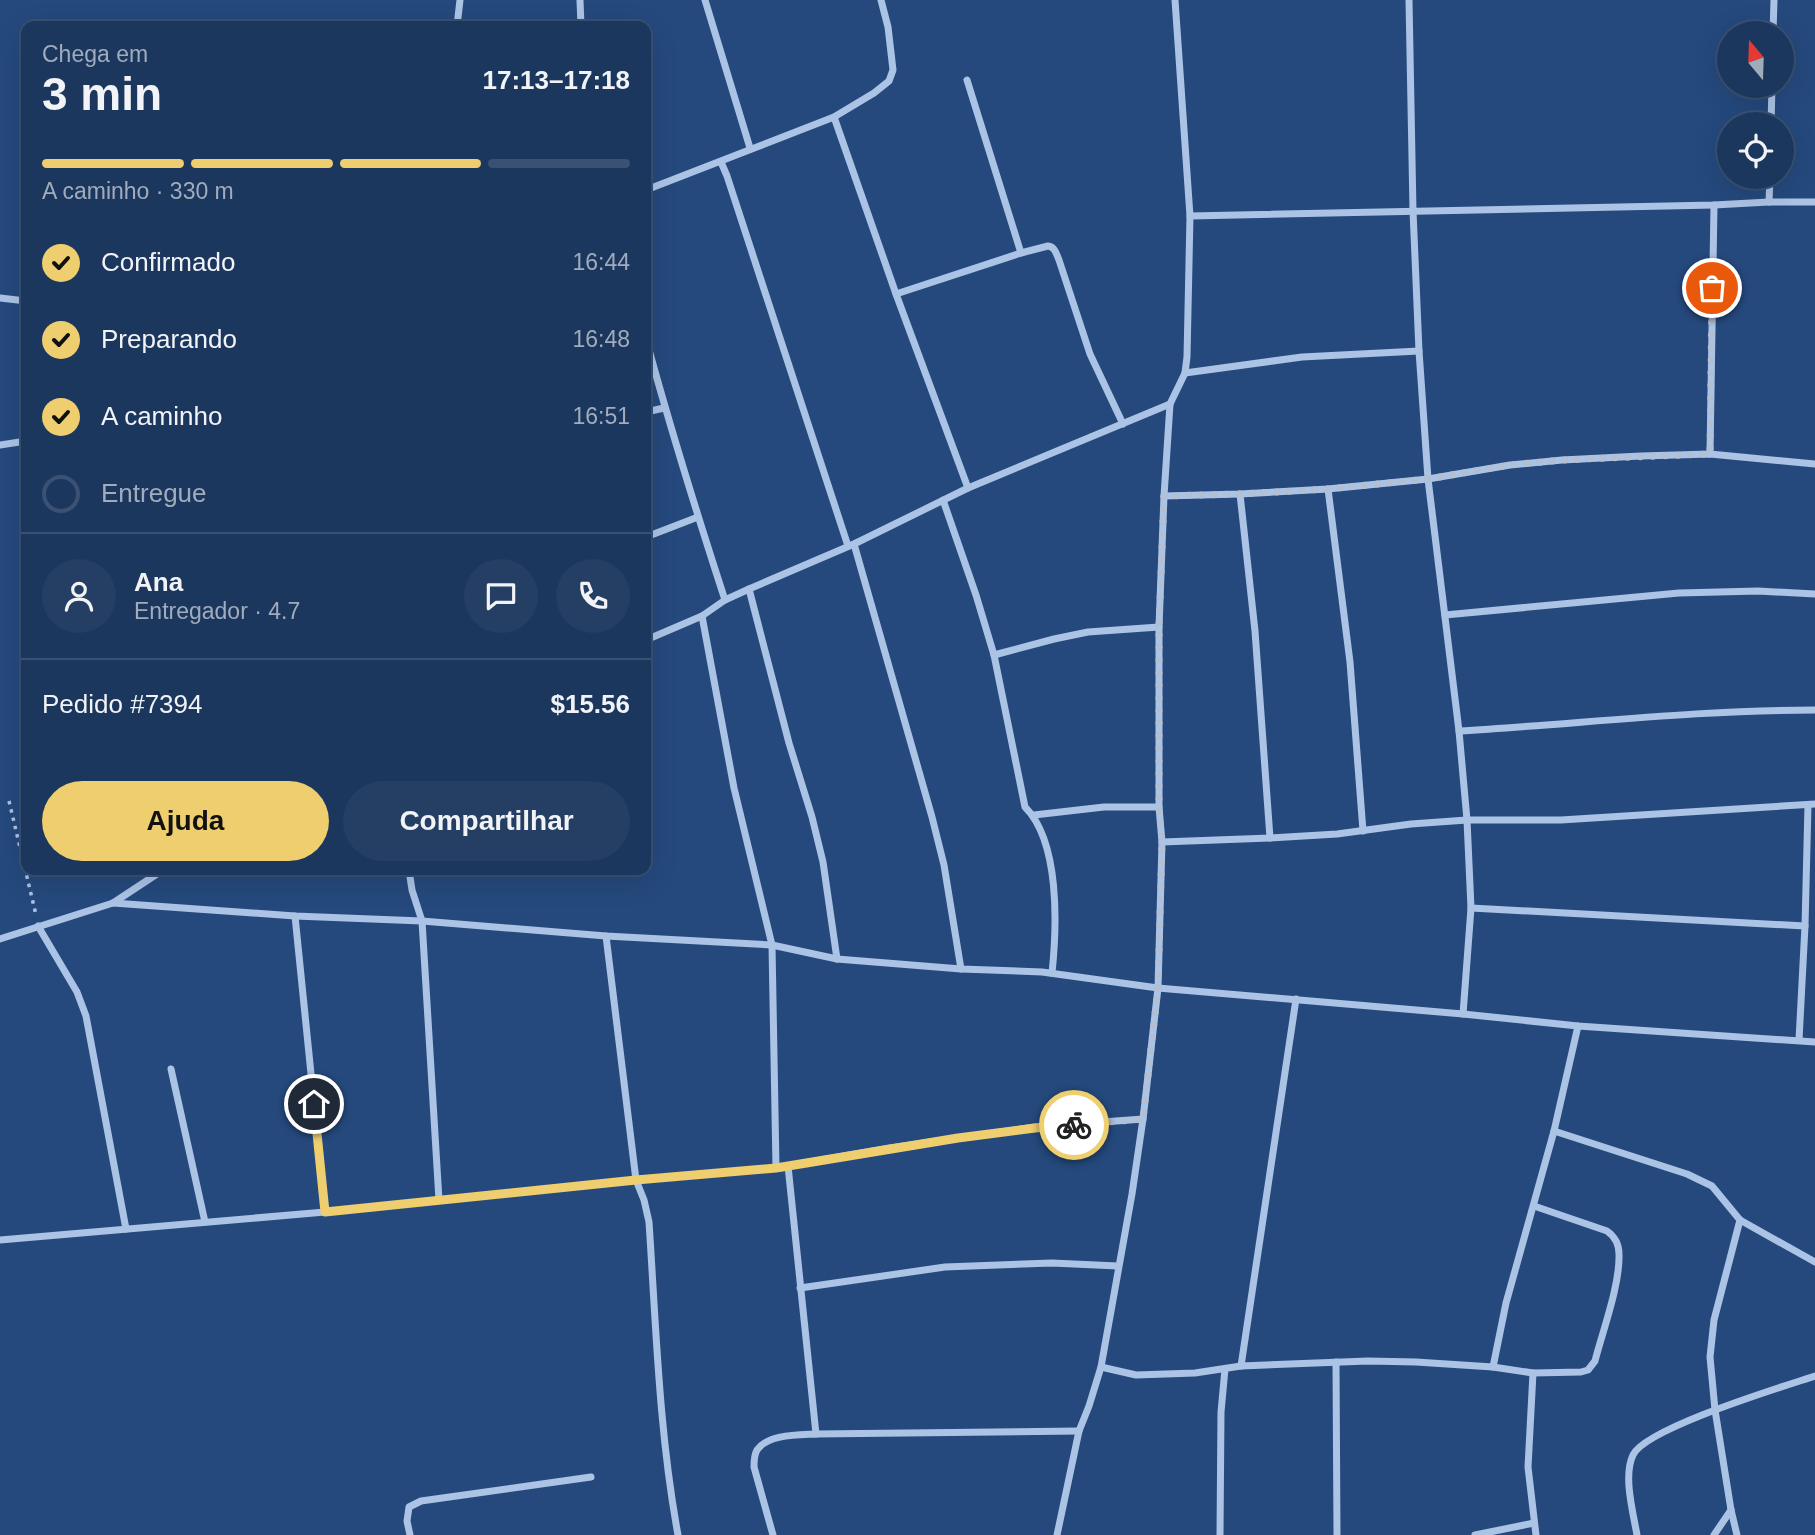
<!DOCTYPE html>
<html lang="pt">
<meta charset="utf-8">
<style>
body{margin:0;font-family:Arial,sans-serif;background:#253f64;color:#f1f3f6;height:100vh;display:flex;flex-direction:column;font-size:26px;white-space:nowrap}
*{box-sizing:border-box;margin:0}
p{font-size:23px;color:#a0acbc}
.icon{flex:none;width:38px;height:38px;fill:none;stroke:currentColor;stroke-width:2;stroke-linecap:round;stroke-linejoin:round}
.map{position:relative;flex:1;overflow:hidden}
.sheet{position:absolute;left:21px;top:21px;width:630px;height:854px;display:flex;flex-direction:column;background:#1c375e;border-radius:14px;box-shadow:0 7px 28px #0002,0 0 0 2px #3a5173}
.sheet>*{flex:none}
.needle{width:46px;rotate:341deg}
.controls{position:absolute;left:1717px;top:21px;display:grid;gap:14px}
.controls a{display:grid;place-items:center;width:77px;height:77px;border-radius:50%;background:#1c375e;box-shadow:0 7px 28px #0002,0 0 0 2px #3a5173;font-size:35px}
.pin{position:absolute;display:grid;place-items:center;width:60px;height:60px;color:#fff;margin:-30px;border:4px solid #fff;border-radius:50%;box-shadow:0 2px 7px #0007}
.courier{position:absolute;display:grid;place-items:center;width:70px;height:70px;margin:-35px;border:5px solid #eece6f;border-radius:50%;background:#fff;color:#222;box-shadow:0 2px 9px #0007}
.summary em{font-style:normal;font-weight:700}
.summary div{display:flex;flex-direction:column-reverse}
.summary{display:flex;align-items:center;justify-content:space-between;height:119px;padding:0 21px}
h1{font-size:46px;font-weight:700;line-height:52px}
.bar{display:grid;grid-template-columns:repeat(4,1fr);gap:10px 7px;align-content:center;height:84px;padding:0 21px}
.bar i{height:9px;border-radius:5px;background:#3a5173}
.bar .active{background:#eece6f}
.bar p{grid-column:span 4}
.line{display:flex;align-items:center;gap:18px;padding:0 21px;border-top:2px solid #3a5173}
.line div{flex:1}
.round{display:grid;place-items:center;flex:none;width:74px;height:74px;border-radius:37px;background:#253f64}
ol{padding:0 21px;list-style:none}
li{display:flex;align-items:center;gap:21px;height:77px}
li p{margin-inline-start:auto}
li .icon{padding:7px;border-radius:50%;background:#eece6f;color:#111;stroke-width:4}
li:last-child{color:#a0acbc}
li i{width:38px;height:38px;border:4px solid #3a5173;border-radius:50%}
.button{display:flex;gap:14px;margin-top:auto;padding:14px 21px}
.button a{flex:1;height:80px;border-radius:42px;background:#eece6f;color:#111;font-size:28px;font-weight:700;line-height:80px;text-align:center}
.button a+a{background:#253f64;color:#f1f3f6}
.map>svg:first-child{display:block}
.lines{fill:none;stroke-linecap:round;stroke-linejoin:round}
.path{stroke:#abc3e5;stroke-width:3.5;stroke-dasharray:3.5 5;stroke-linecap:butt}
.minor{stroke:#abc3e5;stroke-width:7}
.done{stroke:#b3bfd2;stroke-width:7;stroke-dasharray:0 12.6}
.route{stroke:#eece6f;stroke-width:9}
</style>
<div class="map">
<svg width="1815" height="1535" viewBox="0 0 1815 1535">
<rect width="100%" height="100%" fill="#25497d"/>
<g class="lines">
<!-- path -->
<path class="path" d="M9,801L36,915"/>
<!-- minor -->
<g class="minor">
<path d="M580,0L581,26"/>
<path d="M705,0L750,148"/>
<path d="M1409,0L1413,211L1419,351L1428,479L1459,731L1467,820L1471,908L1463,1014"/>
<path d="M457,26L460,0"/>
<path d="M1773,33L1774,0"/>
<path d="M967,80L1021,253"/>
<path d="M834,117L896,294L968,488"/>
<path d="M1771,124L1772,86"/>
<path d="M721,162L727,176L848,546"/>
<path d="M646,190L834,117L874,93L889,81L893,70L888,27L881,0"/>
<path d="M1769,202L1770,177"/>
<path d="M1190,216L1714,205L1769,202H1815"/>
<path d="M896,294L1021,253L1048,246C1055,247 1056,253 1059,260L1090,354L1123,424"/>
<path d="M0,298L26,301"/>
<path d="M646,339C670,427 697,514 725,600"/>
<path d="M1185,373L1302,357L1419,351"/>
<path d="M646,412L664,408"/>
<path d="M0,445L26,441"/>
<path d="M1710,454L1714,205"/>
<path d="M1328,489L1350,662L1363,831"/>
<path d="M1240,494L1255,631L1270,838"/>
<path d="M1164,496L1240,494L1328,489L1428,479L1510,465L1562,460L1641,456L1710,454L1815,464"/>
<path d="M943,500L976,595L994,655L1025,807C1060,842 1057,926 1052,973"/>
<path d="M646,537L698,517"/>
<path d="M854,544L932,817L944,865L961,969"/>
<path d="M749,589L789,743L812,817L823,862L837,959"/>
<path d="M1445,615L1679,593L1758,591L1815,594"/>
<path d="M702,616L734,788L772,945L776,1168"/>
<path d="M646,640L702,616L725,600L749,589L854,544L968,488L1170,404"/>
<path d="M994,655L1054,639L1088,632L1159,627"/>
<path d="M1459,731C1578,724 1696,710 1815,710"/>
<path d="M1034,815L1104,807H1159"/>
<path d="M1162,842L1270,838L1337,834L1411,824L1467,820H1561L1815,804"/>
<path d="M409,870L412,890L422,921L439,1200"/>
<path d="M113,903L295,916L422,921L606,936L772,945L837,959L961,969L1042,972L1158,988L1463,1014L1578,1026L1815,1042"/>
<path d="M1471,908L1805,926"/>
<path d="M295,916L325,1212"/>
<path d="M38,926L77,992L86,1016L126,1229"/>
<path d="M606,936L636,1180L644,1200L649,1222C656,1326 659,1432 678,1535"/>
<path d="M0,939L113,903L163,870"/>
<path d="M1799,1040L1805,926L1808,805"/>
<path d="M171,1069L205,1222"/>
<path d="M1554,1131L1687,1174L1712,1186L1740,1220L1815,1262"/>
<path d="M788,1166L816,1434"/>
<path d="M0,1240L325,1212L636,1180L776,1168L889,1148L1035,1127L1143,1119"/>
<path d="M800,1288L945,1267L1052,1263L1118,1266"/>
<path d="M1336,1362L1337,1535"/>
<path d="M1241,1366L1296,999"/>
<path d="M1101,1367L1136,1375L1195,1373L1241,1366L1368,1361L1416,1362L1493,1367L1533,1373L1581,1372L1588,1370L1595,1361C1603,1330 1620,1285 1619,1254C1619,1244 1614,1236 1607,1231L1534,1206"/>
<path d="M1493,1367L1506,1303L1554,1131L1578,1026"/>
<path d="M1533,1373L1528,1467L1536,1535"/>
<path d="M410,1535L407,1521L409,1507L421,1501L591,1477"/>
<path d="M773,1535L754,1467C754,1461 754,1455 757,1450C768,1434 799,1435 816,1434L1079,1431"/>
<path d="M1057,1535L1079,1431L1089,1406L1101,1367L1132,1194L1143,1119L1158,988L1162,842L1159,807V627L1164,496L1170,404L1185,373L1187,357L1190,216L1175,0"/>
<path d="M1220,1535L1221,1412L1225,1369"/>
<path d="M1475,1535L1534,1523"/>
<path d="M1637,1535C1633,1512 1623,1476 1633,1455C1646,1428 1782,1387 1815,1376"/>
<path d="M1714,1535L1731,1510"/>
<path d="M1737,1535L1731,1510L1715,1410L1710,1357L1714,1320L1740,1220"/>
</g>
</g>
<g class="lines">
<!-- done -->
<path class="done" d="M1074,1125L1143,1119L1158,988L1162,842L1159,807V627L1164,496L1240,494L1328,489L1428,479L1510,465L1562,460L1710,454L1712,288"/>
<!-- route -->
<path class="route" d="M314,1104L325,1212L636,1180L776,1168L958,1138L1035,1128L1074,1125"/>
</g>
</svg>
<div class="controls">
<a><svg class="needle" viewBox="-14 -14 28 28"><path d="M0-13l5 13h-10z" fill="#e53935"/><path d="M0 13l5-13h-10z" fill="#a0acbc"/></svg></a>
<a><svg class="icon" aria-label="locate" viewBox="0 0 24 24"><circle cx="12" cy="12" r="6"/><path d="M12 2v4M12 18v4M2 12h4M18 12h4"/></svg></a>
</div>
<div class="pin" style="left:1712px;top:288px;background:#ea580c"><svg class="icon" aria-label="bag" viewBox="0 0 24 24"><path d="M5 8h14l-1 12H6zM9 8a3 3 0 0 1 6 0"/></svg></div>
<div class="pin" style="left:314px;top:1104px;background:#1f2937"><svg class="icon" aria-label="home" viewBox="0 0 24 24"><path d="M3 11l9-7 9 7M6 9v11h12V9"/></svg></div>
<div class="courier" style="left:1074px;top:1125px"><svg class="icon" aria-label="bike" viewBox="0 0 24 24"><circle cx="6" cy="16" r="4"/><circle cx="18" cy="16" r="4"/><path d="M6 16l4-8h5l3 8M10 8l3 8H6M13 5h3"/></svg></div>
<section class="sheet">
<div class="summary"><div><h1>3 min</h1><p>Chega em</p></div><em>17:13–17:18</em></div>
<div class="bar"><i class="active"></i><i class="active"></i><i class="active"></i><i></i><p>A caminho · 330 m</p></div>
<ol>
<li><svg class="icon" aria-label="check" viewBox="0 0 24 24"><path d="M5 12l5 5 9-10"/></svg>Confirmado<p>16:44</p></li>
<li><svg class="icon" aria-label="check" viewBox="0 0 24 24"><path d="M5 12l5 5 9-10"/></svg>Preparando<p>16:48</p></li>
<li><svg class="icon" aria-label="check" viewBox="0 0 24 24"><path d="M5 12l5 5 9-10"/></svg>A caminho<p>16:51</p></li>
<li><i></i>Entregue</li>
</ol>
<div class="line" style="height:126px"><a class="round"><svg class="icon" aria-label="person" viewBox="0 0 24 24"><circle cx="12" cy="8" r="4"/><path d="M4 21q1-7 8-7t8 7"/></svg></a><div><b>Ana</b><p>Entregador · 4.7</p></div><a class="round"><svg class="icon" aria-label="chat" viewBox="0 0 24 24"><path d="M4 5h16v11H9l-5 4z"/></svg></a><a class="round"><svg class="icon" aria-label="phone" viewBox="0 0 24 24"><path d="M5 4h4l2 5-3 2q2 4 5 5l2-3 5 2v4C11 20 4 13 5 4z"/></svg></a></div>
<div class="line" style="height:91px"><div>Pedido #7394</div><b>$15.56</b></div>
<div class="button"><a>Ajuda</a><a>Compartilhar</a></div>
</section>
</div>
